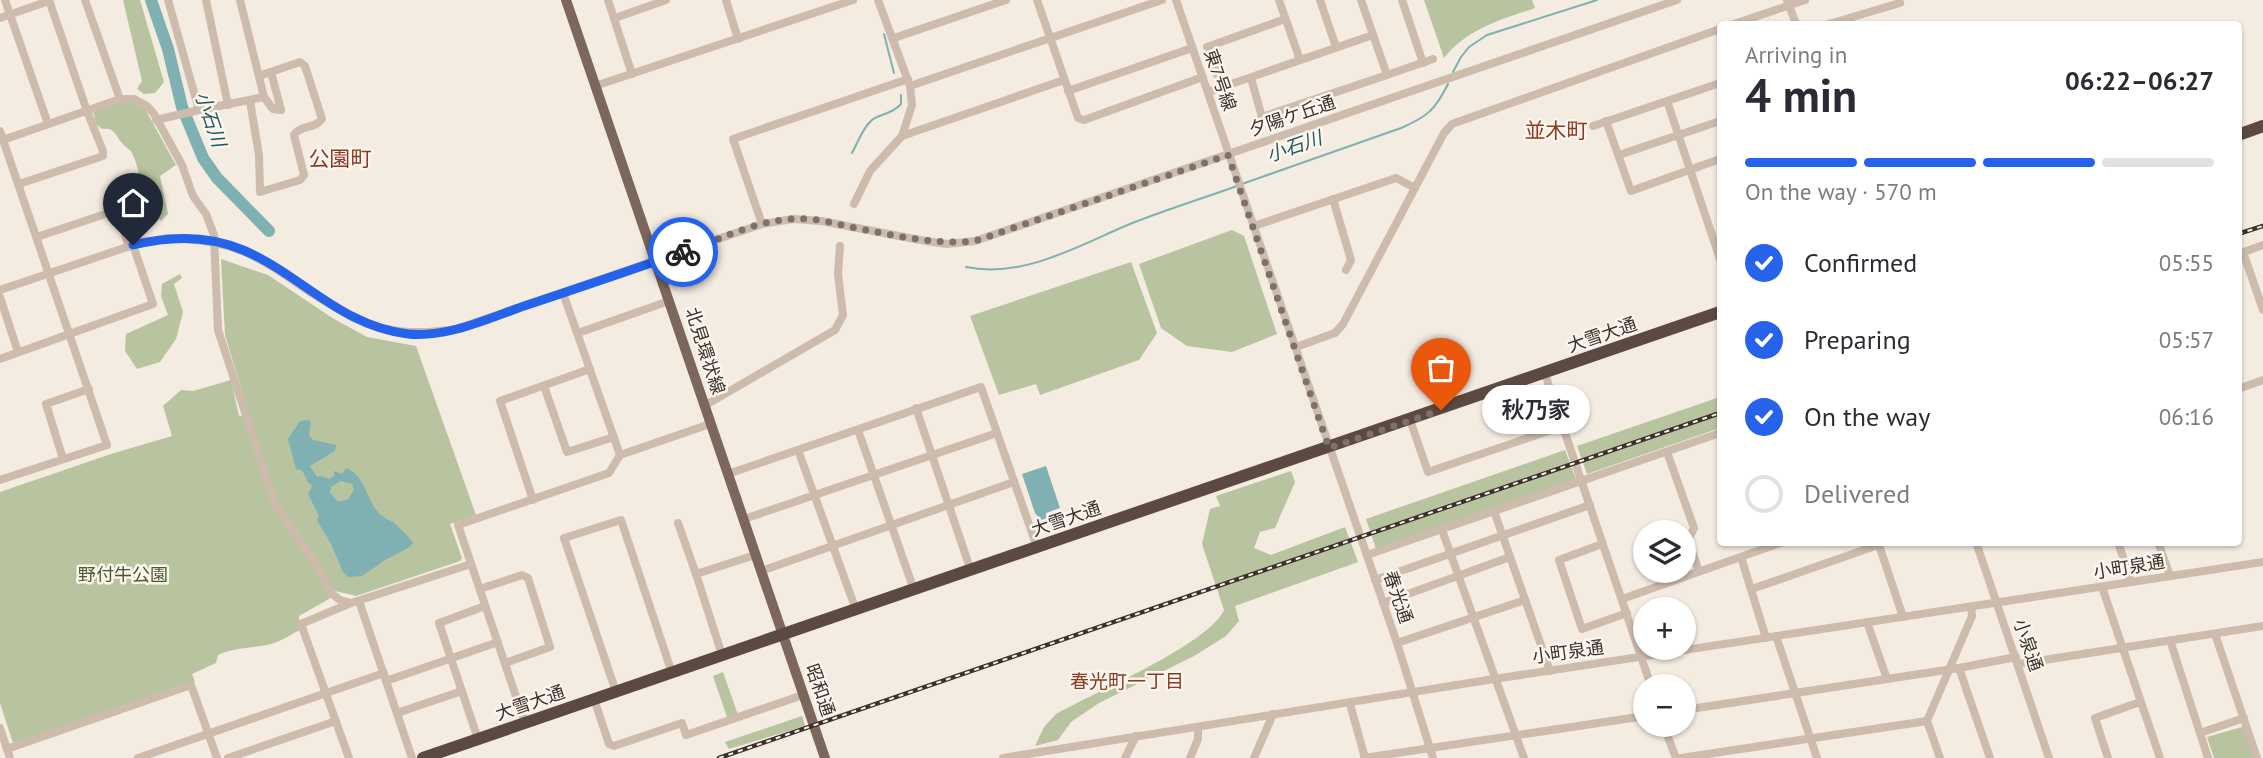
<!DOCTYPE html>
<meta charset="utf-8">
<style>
body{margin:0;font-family:"PT Sans","Noto Sans JP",sans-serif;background:#f7f7f7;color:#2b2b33;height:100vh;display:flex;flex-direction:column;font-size:26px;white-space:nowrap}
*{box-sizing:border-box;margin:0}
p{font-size:23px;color:#7c7c81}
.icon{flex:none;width:38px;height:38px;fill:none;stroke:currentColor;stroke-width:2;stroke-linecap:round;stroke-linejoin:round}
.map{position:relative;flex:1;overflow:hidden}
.panel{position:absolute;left:1717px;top:21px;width:525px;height:525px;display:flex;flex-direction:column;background:#fff;border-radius:7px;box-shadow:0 2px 5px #0004}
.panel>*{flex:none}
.fabs{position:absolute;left:1633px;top:520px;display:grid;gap:14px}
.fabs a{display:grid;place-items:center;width:63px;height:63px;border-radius:50%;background:#fff;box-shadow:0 2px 5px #0004;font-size:35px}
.pin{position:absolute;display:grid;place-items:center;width:60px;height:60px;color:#fff;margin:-72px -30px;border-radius:50% 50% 50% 0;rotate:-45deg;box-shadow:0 0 7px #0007}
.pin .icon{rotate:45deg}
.courier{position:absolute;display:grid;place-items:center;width:70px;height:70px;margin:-35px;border:5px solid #2563eb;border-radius:50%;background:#fff;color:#222;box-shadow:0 2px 9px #0007}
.bubble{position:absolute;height:49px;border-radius:24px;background:#fff;box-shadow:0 2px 5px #0004;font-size:23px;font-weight:600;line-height:49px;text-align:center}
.summary em{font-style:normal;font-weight:600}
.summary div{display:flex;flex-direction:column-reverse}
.summary{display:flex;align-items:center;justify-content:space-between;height:119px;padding:0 28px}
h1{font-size:46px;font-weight:600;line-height:52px}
.bar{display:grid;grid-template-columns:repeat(4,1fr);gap:10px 7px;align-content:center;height:84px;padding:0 28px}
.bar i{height:9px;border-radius:5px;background:#e1e1e2}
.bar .active{background:#2563eb}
.bar p{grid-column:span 4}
ol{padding:0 28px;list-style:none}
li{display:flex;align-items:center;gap:21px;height:77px}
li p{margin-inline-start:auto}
li .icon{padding:7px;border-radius:50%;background:#2563eb;color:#fff;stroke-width:4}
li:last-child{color:#7c7c81}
li i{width:38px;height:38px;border:4px solid #e1e1e2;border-radius:50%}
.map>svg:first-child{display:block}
.green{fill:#b8c4a0}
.water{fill:#7fb0b2;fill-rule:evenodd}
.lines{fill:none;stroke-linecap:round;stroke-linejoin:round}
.stream{stroke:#7fb0b2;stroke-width:2}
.river{stroke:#7fb0b2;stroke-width:12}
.minor{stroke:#cdbbac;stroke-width:8}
.major{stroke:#7d675c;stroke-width:10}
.highway{stroke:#5c4a42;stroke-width:12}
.rail-casing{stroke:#3b302b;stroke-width:4.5}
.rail{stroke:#fbf5ee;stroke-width:2;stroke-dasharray:5;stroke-linecap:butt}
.minor-bridge{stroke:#cdbbac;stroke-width:8}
.done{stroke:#7c716b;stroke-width:7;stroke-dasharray:0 12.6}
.route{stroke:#2563eb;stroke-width:9}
.labels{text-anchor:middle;stroke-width:5;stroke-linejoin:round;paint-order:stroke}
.street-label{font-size:18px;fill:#3b302b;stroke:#fbf5ee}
.park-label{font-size:18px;fill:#4a5a2e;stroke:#fbf5ee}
.water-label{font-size:19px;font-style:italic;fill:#1f5a5e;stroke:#fbf5ee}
.neighbourhood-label{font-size:19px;fill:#8c3b22;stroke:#fbf5ee}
.quarter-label{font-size:21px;fill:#8c3b22;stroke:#fbf5ee}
</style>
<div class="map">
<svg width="2263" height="758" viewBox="0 0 2263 758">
<rect width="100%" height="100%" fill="#f4ebe1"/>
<!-- green -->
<g class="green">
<path d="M123,0H140L164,82L155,93L144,94L137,89L142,81Z"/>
<path d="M1424,0H1532L1535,8C1500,20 1467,29 1444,58Z"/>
<path d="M119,103H133L145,109L176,165L160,176L168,214L161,221C144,208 141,173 133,155C131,149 126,148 122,143C115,135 115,127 102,129L96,124L93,111Z"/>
<path d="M1232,230L1244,236L1277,334L1232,352L1187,346L1161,328L1139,264Z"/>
<path d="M221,259L268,275L334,319L367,337L416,346L476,515L450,524L462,558L460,561L356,596L335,591L329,599L299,616L300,630C292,634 283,640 274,643C255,649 236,646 218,655L216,663L192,674L195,682L13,743L0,703V492L111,454L172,436L163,406L181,390L193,391L231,380L239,416L249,414L225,335Z"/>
<path d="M1131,262L1157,333L1139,360L1040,395L1036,384L999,395L970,316Z"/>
<path d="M180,274L182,278L174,284L183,312L176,339L160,362L137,369L125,351L126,334L168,315L161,296L162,284Z"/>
<path d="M1720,397V428L1587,474L1577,446Z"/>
<path d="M1565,450L1576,479L1376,549L1366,519Z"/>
<path d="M1291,471L1295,482L1275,528L1260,532L1254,548L1271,555L1345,527L1358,562L1235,606L1239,621L1226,636L1194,656L1099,703L1071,722L1058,740L1035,746L1044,727L1056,714C1093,693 1209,644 1224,610L1202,544L1210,509L1220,506L1216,496Z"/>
<path d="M723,672L738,715L728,720L713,676Z"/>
<path d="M802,716L805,726L729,749L725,742Z"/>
<path d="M2245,726L2255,758H2214L2207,737Z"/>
</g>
<!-- water -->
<g class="water">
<path d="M308,420L311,422L309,435L313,440L336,445L335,451L310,466L317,477L321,476L329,479L334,476V471L342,474L346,468C366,476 365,498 379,513C383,518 388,519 393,522C400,528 408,536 413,543L410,547L385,560L362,576L348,577L343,572L331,544L317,520L319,516L308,494L312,486L308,482L302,470L296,469L288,439L300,421ZM341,481L352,484L354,490L348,499L338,502L330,493L331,487Z"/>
<path d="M1046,466L1060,508L1046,513L1047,518L1041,520L1035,513L1022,474Z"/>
</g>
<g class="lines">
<!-- stream -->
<g class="stream">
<path d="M884,34L894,73"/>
<path d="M1453,72L1461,57L1469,47L1487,35L1597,0"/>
<path d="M852,153C857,144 865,123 875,118C885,113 893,113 901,104V95"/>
<path d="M1242,184L1401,128C1427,117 1435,110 1448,84"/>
<path d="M966,267C1024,279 1079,245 1130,224C1165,210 1201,199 1237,186"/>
</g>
<!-- river -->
<path class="river" d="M151,0L168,49L182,107L203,158L217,178L269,231"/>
<!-- minor -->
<g class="minor">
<path d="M5,0L48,124"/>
<path d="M85,0L120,99"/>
<path d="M168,0L199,110L264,97"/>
<path d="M206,0L228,105"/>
<path d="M240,0L264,97L273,109L281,110L271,72"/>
<path d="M608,0L632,74"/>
<path d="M726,0L738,39"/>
<path d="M1037,0L1078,118L1084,120L1203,77"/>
<path d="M1176,0L1397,643L1433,758"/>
<path d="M1279,0L1300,60"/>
<path d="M1320,0L1336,47"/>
<path d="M1361,0L1387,75L1433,59"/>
<path d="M1402,0L1423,63"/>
<path d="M1787,0L1796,24"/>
<path d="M0,18L49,1"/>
<path d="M615,18L666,0"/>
<path d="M1734,24L1805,0"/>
<path d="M1829,24L1900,3L1899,0"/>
<path d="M894,38L1006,0"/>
<path d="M1251,78L1262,117L1387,75"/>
<path d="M595,86L853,0"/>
<path d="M910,86L1162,0"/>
<path d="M1222,87L1207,47L1285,19"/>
<path d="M1068,91L1192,48"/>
<path d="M1208,92L1373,35"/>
<path d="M250,101L259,155L260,192L300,180L304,175L294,135C300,125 315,129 322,119L305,66L300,62L259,76"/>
<path d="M1667,101L1720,259"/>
<path d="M156,120L199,110"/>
<path d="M1606,121L1631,191L1720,159"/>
<path d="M1593,126L1720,83"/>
<path d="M0,131L107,445L0,480"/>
<path d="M902,136L1064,80"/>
<path d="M3,140L120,99H134L147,106L154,114L182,165L193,196L206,214L214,235L218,330L275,504L318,567L332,594L340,600L351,603"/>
<path d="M1619,155L1720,121"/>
<path d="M19,184L103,156V151L87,111L49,0"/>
<path d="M1333,199L1351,260L1346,270"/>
<path d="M854,204L870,171L902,136L912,105L910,86L878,0"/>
<path d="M762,224L733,139L908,79"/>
<path d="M1254,226L1396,178L1415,188"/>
<path d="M37,237L117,210L129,247"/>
<path d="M2243,252L2263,310"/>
<path d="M2241,253L2263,245"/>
<path d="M0,290L133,245L168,238"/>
<path d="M310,292C362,326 393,339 456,329L762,224L793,219L821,221L920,240L947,244L975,241L1677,0"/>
<path d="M0,297L18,352"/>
<path d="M578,333L669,301"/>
<path d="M1296,347L1335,333L1343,324L1444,133L1452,124L1720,29"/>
<path d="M0,359L153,304L133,245"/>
<path d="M1545,374L1651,686"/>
<path d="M544,386L567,452L614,437"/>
<path d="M2238,389L2263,380"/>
<path d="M704,406L835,330L843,315L838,274L840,246"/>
<path d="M916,408L971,571"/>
<path d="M1410,420L1428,472L1563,426"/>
<path d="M858,430L914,590"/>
<path d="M798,450L856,610"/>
<path d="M1667,452L1694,528L1688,540L1699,571"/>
<path d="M620,455L710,424"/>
<path d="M63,459L46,404L89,389"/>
<path d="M728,474L981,387L1037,547"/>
<path d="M533,500L500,401L590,369"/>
<path d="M1494,511L1550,671"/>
<path d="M744,519L997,433"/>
<path d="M678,523L696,574L755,555"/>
<path d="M1442,530L1524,758"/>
<path d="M1878,542L1903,617"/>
<path d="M1976,542L2049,758"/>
<path d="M2118,542L2131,582"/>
<path d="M2158,542L2170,576"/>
<path d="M1602,544L1559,560L1582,629L1627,613"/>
<path d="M1367,555L1720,433"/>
<path d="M1741,557L1766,638"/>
<path d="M761,571L1014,482"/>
<path d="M696,574L722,655"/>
<path d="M1375,580L1590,505"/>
<path d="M2102,587L2160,758"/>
<path d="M480,589L522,575L528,578L550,647L505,663"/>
<path d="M1752,589L1878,545"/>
<path d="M1622,599L1783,542"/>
<path d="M359,601L412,758"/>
<path d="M1383,603L1510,557"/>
<path d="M1867,622L1887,679"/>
<path d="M2215,634L2257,758"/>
<path d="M1776,636L1817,758"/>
<path d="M2170,640L2208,758"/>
<path d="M1397,643L1525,600"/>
<path d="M2018,664L2263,626"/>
<path d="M1959,668L2016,657"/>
<path d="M386,681L498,642"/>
<path d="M616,692L564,538L621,520L672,673"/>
<path d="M594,699L609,744L614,746L682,723L686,735L803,695"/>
<path d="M1350,704L1365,758"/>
<path d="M1684,710L1959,668L1990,758"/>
<path d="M397,713L462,691"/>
<path d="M525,723L458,525L609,473L620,455L563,293"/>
<path d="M1663,724L1676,758"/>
<path d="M0,728L10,758"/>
<path d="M2200,733L2244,718"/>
<path d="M478,739L439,623L485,606"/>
<path d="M7,749L191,685L217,758"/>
<path d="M138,758L384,673"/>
<path d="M228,758L336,721"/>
<path d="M349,758L301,624L351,603L471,564"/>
<path d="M1003,758L1494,679L2263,562"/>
<path d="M1125,758L1136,736"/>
<path d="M1190,758L1198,739V727"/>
<path d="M1254,758L1273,714"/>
<path d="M1364,758L1645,716"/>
<path d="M1681,758L1927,721"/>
<path d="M1940,758L1927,721L1972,616L1971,607"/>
<path d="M2108,758L2095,718L2140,702"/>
</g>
<!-- major -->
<path class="major" d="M566,0L825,758"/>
<!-- highway -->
<g class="highway">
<path d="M2238,135L2263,126"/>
<path d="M423,758L1720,312"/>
</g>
<defs>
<g id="rail">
<path d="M2238,234L2263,226"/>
<path d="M719,758L1720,413"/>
</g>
</defs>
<!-- rail casing -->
<use href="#rail" class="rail-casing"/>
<!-- rail -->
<use href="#rail" class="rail"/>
<!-- minor-bridge -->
<path class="minor-bridge" d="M168,238C236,240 256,255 310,292"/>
</g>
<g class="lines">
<!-- done -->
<path class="done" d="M683,252C718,240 755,221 792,219C812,217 832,223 851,227C893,235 932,245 975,241L1228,155L1329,448L1441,410"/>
<!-- route -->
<path class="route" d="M133,245C170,236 208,235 243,250C302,275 340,326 408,334C448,338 489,318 527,305C579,288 631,270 683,252"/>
</g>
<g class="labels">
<!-- street labels -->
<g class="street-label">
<text transform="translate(1220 80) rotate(71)" y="6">東7号線</text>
<text transform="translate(1292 116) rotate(-19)" y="6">夕陽ケ丘通</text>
<text transform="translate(1602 335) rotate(-19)" y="6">大雪大通</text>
<text transform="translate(705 351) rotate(72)" y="6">北見環状線</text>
<text transform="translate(1066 519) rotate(-19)" y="6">大雪大通</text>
<text transform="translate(2129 567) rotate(-9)" y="6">小町泉通</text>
<text transform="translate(1398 597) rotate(71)" y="6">春光通</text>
<text transform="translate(2028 645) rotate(71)" y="6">小泉通</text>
<text transform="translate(1568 652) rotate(-8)" y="6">小町泉通</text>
<text transform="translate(820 690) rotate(71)" y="6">昭和通</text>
<text transform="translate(530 703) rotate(-19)" y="6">大雪大通</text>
</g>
<!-- park labels -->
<g class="park-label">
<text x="123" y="581">野付牛公園</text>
</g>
<!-- water labels -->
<g class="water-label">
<text transform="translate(211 119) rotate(71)" y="7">小石川</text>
<text transform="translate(1294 146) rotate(-19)" y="7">小石川</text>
</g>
<!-- neighbourhood labels -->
<g class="neighbourhood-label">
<text x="1127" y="688">春光町一丁目</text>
</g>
<!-- quarter labels -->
<g class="quarter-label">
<text x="1556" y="138">並木町</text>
<text x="340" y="166">公園町</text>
</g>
</g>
</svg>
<div class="fabs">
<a><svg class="icon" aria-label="layers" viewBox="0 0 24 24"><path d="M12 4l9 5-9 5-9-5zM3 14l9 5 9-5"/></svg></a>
<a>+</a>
<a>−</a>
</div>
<div class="pin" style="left:1441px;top:410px;background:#ea580c"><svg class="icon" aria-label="bag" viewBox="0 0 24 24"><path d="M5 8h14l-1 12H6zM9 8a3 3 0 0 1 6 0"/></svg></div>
<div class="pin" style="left:133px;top:245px;background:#1f2937"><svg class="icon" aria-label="home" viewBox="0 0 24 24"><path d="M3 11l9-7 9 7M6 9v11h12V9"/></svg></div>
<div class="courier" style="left:683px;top:252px"><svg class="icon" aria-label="bike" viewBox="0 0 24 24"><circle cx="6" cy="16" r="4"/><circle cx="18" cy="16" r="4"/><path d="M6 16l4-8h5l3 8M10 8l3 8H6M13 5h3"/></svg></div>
<div class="bubble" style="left:1482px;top:385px;width:108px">秋乃家</div>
<section class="panel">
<div class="summary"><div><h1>4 min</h1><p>Arriving in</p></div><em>06:22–06:27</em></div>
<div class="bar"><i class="active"></i><i class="active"></i><i class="active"></i><i></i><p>On the way · 570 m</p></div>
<ol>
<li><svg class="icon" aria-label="check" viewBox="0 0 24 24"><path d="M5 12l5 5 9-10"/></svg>Confirmed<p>05:55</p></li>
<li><svg class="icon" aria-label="check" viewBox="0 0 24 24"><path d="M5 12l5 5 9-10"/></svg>Preparing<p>05:57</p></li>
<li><svg class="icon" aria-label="check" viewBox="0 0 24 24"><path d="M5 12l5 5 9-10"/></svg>On the way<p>06:16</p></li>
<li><i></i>Delivered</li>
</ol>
</section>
</div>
